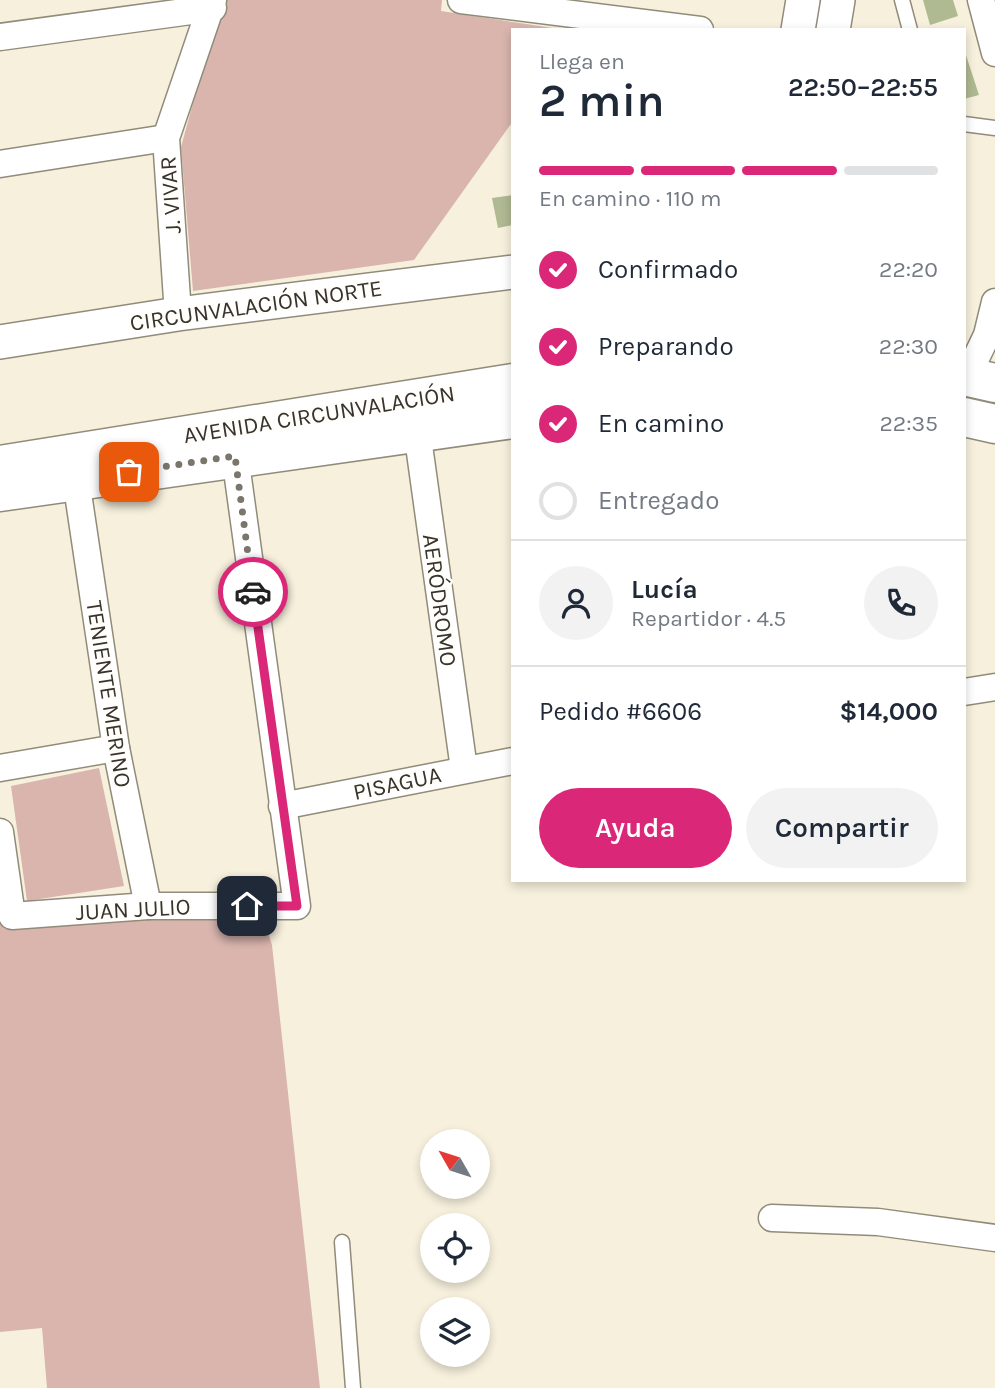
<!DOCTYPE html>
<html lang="es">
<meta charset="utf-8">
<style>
body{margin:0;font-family:Karla,sans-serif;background:#f2f2f3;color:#1f2937;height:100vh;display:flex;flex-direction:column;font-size:26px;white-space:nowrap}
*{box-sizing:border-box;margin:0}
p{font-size:23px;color:#747a83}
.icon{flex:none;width:38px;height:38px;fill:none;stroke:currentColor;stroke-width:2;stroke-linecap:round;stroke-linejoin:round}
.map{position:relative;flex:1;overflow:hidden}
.drawer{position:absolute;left:511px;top:28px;width:455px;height:854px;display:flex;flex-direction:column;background:#fff;border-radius:0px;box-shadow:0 4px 10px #0003}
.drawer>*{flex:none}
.needle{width:46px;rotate:309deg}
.fabs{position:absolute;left:420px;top:1129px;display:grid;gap:14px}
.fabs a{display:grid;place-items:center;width:70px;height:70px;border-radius:50%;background:#fff;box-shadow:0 4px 10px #0003;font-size:35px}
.pin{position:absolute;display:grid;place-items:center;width:60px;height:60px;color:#fff;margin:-30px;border-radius:14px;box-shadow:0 4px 10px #0006}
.courier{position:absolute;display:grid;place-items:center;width:70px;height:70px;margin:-35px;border:5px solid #db2777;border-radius:50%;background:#fff;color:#222;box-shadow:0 2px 9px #0007}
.head em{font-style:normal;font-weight:600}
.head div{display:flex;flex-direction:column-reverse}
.head{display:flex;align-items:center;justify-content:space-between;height:119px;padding:0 28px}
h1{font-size:46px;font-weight:600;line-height:52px}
.bar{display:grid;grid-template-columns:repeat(4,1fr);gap:10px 7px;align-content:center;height:84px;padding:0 28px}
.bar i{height:9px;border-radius:5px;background:#e0e1e3}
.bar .current{background:#db2777}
.bar p{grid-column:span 4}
.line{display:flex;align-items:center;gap:18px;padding:0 28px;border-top:2px solid #e0e1e3}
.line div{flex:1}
.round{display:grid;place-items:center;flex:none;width:74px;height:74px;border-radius:37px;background:#f2f2f3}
ol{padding:0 28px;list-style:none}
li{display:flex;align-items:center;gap:21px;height:77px}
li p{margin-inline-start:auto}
li .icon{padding:7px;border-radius:50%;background:#db2777;color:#fff;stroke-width:4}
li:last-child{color:#747a83}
li i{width:38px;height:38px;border:4px solid #e0e1e3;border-radius:50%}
.button{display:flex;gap:14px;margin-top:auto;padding:14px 28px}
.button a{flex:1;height:80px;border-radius:42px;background:#db2777;color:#fff;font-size:28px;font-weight:600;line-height:80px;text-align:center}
.button a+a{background:#f2f2f3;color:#1f2937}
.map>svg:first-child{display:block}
.green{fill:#d9b5ae}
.building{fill:#afb992}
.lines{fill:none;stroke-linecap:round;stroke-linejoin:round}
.service-casing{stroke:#918b7a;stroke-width:17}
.minor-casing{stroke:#918b7a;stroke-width:29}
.tertiary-casing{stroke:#918b7a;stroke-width:36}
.primary-casing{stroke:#918b7a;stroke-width:41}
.service{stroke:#fff;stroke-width:14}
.minor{stroke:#fff;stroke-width:26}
.tertiary{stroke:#fff;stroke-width:33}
.primary{stroke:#fff;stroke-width:38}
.done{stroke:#7a766b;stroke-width:7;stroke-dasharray:0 12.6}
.route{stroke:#db2777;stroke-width:9}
.labels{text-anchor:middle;stroke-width:5;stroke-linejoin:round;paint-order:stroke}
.street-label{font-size:23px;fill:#37342d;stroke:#fffefa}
</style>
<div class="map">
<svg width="995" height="1388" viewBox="0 0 995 1388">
<rect width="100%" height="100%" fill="#f7f0dd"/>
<!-- green -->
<g class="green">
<path d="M221,0H442L441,11L566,30H513V121L414,260L193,291L181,147Z"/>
<path d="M99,768L124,886L27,901L11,786Z"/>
<path d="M139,916L264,920L272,945L320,1388H47L42,1328L0,1332V922Z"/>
</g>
<!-- building -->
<g class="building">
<path d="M923,0H953L958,16L930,25Z"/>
<path d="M964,49L979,95L964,99Z"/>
<path d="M513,195V225L498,228L492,198Z"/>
</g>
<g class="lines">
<defs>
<g id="service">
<path d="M902,0L910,30"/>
<path d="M964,124L995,128"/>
<path d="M342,1242L353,1388"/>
</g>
<g id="minor">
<path d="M461,0L700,30"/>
<path d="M981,0L995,53"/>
<path d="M0,37L213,8"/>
<path d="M0,164L166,138"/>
<path d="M178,314L166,138L213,0"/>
<path d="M964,383L987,335L995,302"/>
<path d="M417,431L464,769"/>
<path d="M76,480L116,748L148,906"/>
<path d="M964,692L995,687"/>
<path d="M0,768L116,748"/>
<path d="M282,806L513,761"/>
<path d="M0,832L12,916L148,906H297L235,456"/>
<path d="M772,1218L878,1222L995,1238"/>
</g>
<g id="tertiary">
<path d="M798,30L803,0"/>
<path d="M833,30L838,0"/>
<path d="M0,342L178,314L513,272"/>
</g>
<g id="primary">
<path d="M964,376L995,383"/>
<path d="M964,417L995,424"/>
<path d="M0,465L513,383"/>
<path d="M0,492L513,419"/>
</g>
</defs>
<!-- service casing -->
<use href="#service" class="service-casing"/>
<!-- minor casing -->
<use href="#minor" class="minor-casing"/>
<!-- tertiary casing -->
<use href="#tertiary" class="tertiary-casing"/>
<!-- primary casing -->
<use href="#primary" class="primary-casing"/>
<!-- service -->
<use href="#service" class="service"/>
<!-- minor -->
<use href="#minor" class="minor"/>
<!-- tertiary -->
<use href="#tertiary" class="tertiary"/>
<!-- primary -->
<use href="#primary" class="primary"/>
</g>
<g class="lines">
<!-- done -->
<path class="done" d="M129,472L235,456L253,592"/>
<!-- route -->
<path class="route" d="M247,906H297L253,592"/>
</g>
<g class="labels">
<!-- street labels -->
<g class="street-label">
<text transform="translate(170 195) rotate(-94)" y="8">J. VIVAR</text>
<text transform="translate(256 305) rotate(-8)" y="8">CIRCUNVALACIÓN NORTE</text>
<text transform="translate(319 414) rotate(-9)" y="8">AVENIDA CIRCUNVALACIÓN</text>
<text transform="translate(440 600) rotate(82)" y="8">AERÓDROMO</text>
<text transform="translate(109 694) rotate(81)" y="8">TENIENTE MERINO</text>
<text transform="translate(397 783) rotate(-12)" y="8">PISAGUA</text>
<text transform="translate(133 909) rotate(-3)" y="8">JUAN JULIO</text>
</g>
</g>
</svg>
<div class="fabs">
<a><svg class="needle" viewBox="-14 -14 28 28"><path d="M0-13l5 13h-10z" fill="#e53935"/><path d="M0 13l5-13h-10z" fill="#747a83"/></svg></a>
<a><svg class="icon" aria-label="locate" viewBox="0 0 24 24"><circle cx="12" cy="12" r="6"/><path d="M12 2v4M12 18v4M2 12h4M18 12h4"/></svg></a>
<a><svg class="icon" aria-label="layers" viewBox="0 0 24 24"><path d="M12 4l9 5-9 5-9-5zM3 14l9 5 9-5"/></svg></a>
</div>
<div class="pin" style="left:129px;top:472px;background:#ea580c"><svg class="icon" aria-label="bag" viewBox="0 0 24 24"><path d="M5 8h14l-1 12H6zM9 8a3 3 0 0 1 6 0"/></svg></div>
<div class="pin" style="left:247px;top:906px;background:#1f2937"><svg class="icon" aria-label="home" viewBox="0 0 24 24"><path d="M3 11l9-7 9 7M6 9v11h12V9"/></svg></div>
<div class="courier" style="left:253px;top:592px"><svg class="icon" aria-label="car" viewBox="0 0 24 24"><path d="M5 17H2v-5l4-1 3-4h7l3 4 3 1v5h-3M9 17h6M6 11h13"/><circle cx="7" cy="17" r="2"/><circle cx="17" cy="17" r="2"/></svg></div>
<section class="drawer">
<div class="head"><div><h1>2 min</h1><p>Llega en</p></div><em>22:50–22:55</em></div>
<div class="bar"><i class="current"></i><i class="current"></i><i class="current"></i><i></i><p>En camino · 110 m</p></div>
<ol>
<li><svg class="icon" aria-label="check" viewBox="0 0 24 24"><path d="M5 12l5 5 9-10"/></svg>Confirmado<p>22:20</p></li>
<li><svg class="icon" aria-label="check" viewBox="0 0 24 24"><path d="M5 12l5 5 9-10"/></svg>Preparando<p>22:30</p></li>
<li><svg class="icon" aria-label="check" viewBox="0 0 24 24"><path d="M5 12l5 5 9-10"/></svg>En camino<p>22:35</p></li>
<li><i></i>Entregado</li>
</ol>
<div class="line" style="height:126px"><a class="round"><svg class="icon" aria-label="person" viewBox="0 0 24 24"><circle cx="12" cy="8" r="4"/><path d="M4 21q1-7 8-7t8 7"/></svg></a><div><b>Lucía</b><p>Repartidor · 4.5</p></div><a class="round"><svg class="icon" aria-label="phone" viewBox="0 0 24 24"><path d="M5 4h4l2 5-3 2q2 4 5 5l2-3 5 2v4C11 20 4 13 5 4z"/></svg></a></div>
<div class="line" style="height:91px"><div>Pedido #6606</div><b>$14,000</b></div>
<div class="button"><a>Ayuda</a><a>Compartir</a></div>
</section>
</div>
